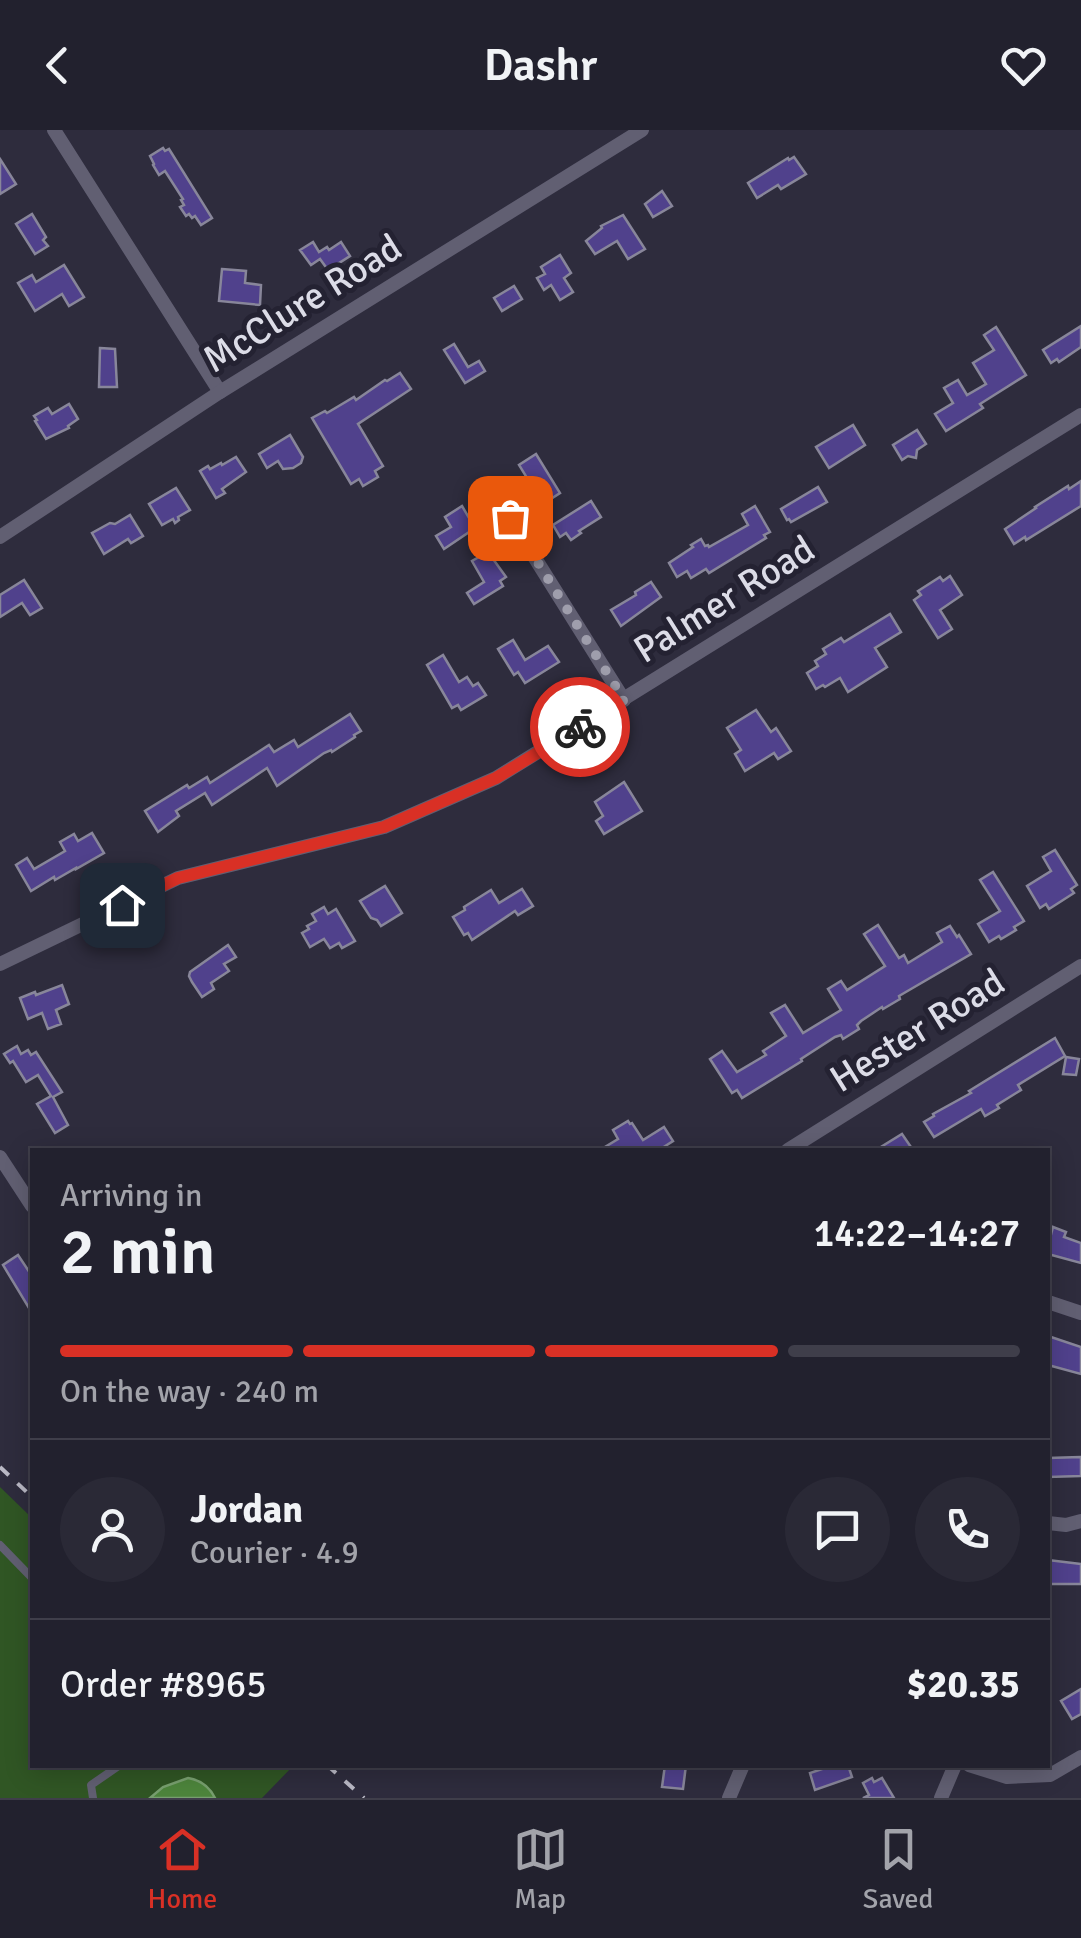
<!DOCTYPE html>
<meta charset="utf-8">
<style>
body{margin:0;font-family:Signika,sans-serif;background:#2a2936;color:#f1f3f6;height:100vh;display:flex;flex-direction:column;font-size:38px;white-space:nowrap}
*{box-sizing:border-box;margin:0}
p{font-size:32px;color:#a2a3aa}
.icon{flex:none;width:55px;height:55px;fill:none;stroke:currentColor;stroke-width:2;stroke-linecap:round;stroke-linejoin:round}
.map{position:relative;flex:1;overflow:hidden}
.drawer{position:absolute;left:30px;top:1018px;width:1020px;height:620px;display:flex;flex-direction:column;background:#22212e;border-radius:0px;box-shadow:0 5px 25px #0003,0 0 0 2px #3f3e4a}
.drawer>*{flex:none}
.pin{position:absolute;display:grid;place-items:center;width:85px;height:85px;color:#fff;margin:-42px;border-radius:20px;box-shadow:0 5px 15px #0006}
.courier{position:absolute;display:grid;place-items:center;width:100px;height:100px;margin:-50px;border:8px solid #d93025;border-radius:50%;background:#fff;color:#222;box-shadow:0 2px 12px #0007}
.overview em{font-style:normal;font-weight:600}
.overview div{display:flex;flex-direction:column-reverse}
.overview{display:flex;align-items:center;justify-content:space-between;height:170px;padding:0 30px}
h1{font-size:65px;font-weight:600;line-height:75px}
.bar{display:grid;grid-template-columns:repeat(4,1fr);gap:15px 10px;align-content:center;height:120px;padding:0 30px}
.bar i{height:12px;border-radius:8px;background:#3f3e4a}
.bar .current{background:#d93025}
.bar p{grid-column:span 4}
.line{display:flex;align-items:center;gap:25px;padding:0 30px;border-top:2px solid #3f3e4a}
.line div{flex:1}
.round{display:grid;place-items:center;flex:none;width:105px;height:105px;border-radius:52px;background:#2a2936}
header{display:flex;justify-content:space-between;align-items:center;height:130px;padding:0 30px;background:#22212e;font-size:45px;font-weight:600}
.tabs{display:flex;justify-content:space-around;align-items:center;height:140px;border-top:2px solid #3f3e4a;background:#22212e;font-size:28px;color:#a2a3aa}
.tabs a{display:grid;justify-items:center;gap:5px}
.tabs .current{color:#d93025}
.map>svg:first-child{display:block}
.green{fill:#305624}
.water{fill:#4d853c;stroke:#789f6f;stroke-width:2.5}
.building{fill:#50418c;stroke:#88869a;stroke-width:2.5}
.lines{fill:none;stroke-linecap:round;stroke-linejoin:round}
.lane{stroke:#615f72;stroke-width:8}
.street{stroke:#615f72;stroke-width:14}
.rail{stroke:#bab9c5;stroke-width:4;stroke-dasharray:12 12;stroke-linecap:butt}
.done{stroke:#9f9eac;stroke-width:10;stroke-dasharray:0 18}
.route{stroke:#d93025;stroke-width:12}
.labels{text-anchor:middle;stroke-width:10;stroke-linejoin:round;paint-order:stroke}
.street-label{font-size:38px;fill:#dcdce7;stroke:#242232}
</style>
<header><svg class="icon" aria-label="back" viewBox="0 0 24 24"><path d="M15 5l-7 7 7 7"/></svg>Dashr<svg class="icon" aria-label="heart" viewBox="0 0 24 24"><path d="M12 20l-8-8c-3-5 5-10 8-4 3-6 11-1 8 4z"/></svg></header>
<div class="map">
<svg width="1081" height="1668" viewBox="0 0 1081 1668">
<rect width="100%" height="100%" fill="#2e2c3d"/>
<!-- green -->
<path class="green" d="M0,1357L32,1388V1635H294L262,1668H0Z"/>
<!-- water -->
<path class="water" d="M188,1648C201,1650 209,1656 215,1668H150L163,1657Z"/>
<!-- building -->
<g class="building">
<path d="M163,18L165,21L169,19L212,88L201,95L195,86L192,88L189,84L186,86L180,77L184,75L181,70L183,69L165,41L159,45L153,35L154,34L150,26Z"/>
<path d="M794,27L806,44L781,59L778,55L757,68L748,53L788,28L789,30Z"/>
<path d="M0,29L16,54L0,64Z"/>
<path d="M662,61L672,76L653,87L645,74Z"/>
<path d="M32,84L46,107L43,110L48,116L35,124L16,94Z"/>
<path d="M623,85L645,119L628,129L617,111L595,124L586,111L602,98L601,96Z"/>
<path d="M313,112L319,122L327,117L329,120L341,112L350,126L328,140L320,129L311,135L300,120Z"/>
<path d="M560,125L571,143L564,148L573,162L560,170L551,155L544,160L537,148L545,144L541,137Z"/>
<path d="M64,135L84,167L69,176L62,164L35,181L18,153L32,145L36,152Z"/>
<path d="M222,139L246,141L245,153L261,155L260,175L219,171Z"/>
<path d="M514,156L522,169L502,181L494,168Z"/>
<path d="M1081,196V217L1059,232L1057,229L1051,233L1043,220Z"/>
<path d="M996,197L1026,245L980,274L983,278L946,301L935,284L953,273L944,258L958,250L967,265L986,254L973,233L994,220L984,205Z"/>
<path d="M454,214L468,237L479,231L485,241L465,253L444,220Z"/>
<path d="M100,218L115,219L117,257H99Z"/>
<path d="M400,243L411,259L358,294L383,336L375,341L378,347L363,356L359,349L351,354L312,288L325,281L327,283L354,267L356,270L385,250L387,251Z"/>
<path d="M69,274L78,289L68,296L69,298L46,309L35,291L37,290L34,286L48,278L52,284Z"/>
<path d="M853,295L865,315L829,338L816,317Z"/>
<path d="M917,300L926,314L917,320L916,328L908,326L902,330L893,315Z"/>
<path d="M290,305L303,327L301,333L293,338L283,339L278,331L267,338L259,324Z"/>
<path d="M536,324L560,363L543,374L519,335Z"/>
<path d="M236,327L246,342L222,359L225,363L216,368L200,341L208,336L210,339L221,333L222,335Z"/>
<path d="M1081,351V376L1026,410L1025,407L1014,414L1005,399L1036,378L1035,377L1068,356L1069,359Z"/>
<path d="M818,357L827,372L791,392L789,389L787,390L781,379Z"/>
<path d="M176,358L190,380L178,387L179,390L175,393L173,389L162,395L149,374Z"/>
<path d="M591,371L601,387L579,401L581,403L571,410L566,403L560,407L553,395Z"/>
<path d="M462,376L475,398L444,419L436,406L451,397L445,387Z"/>
<path d="M755,376L770,402L764,405L766,408L709,443L706,439L691,448L687,441L677,447L669,433L693,417L691,415L701,409L705,416L708,415L709,417L748,395L742,384Z"/>
<path d="M130,385L143,406L131,413L128,409L104,424L92,403L110,393L115,394Z"/>
<path d="M488,422L506,447L500,451L503,456L474,474L467,463L484,452L472,431Z"/>
<path d="M950,446L962,465L940,480L952,499L938,508L914,470L921,465L918,461L940,447L943,451Z"/>
<path d="M24,450L42,478L30,485L22,473L0,487V465Z"/>
<path d="M651,452L661,467L621,496L611,480L636,465L635,462Z"/>
<path d="M890,484L901,502L875,518L887,537L848,562L840,548L825,557L823,555L816,559L807,543L818,536L815,531L826,524L823,519L841,508L844,512Z"/>
<path d="M513,510L525,530L548,516L559,532L525,553L518,542L514,545L498,519Z"/>
<path d="M443,525L459,552L467,547L473,556L478,553L486,565L461,580L458,575L452,578L427,535Z"/>
<path d="M756,580L771,602L776,598L791,621L778,629L774,623L745,641L735,624L741,620L727,598Z"/>
<path d="M350,584L361,601L354,605L355,607L332,622L331,620L324,623L277,656L267,638L212,675L205,663L176,681L179,686L158,702L145,681L187,655L189,658L207,647L210,653L269,615L274,622L294,610L298,617Z"/>
<path d="M624,652L642,681L604,704L596,691L603,686L595,672Z"/>
<path d="M92,703L104,723L76,739V738L55,750L54,747L31,761L16,735L27,728L34,739L65,721L60,712L74,704L78,711Z"/>
<path d="M1055,720L1077,755L1071,759L1074,763L1049,779L1046,774L1040,778L1027,756L1051,741L1043,727Z"/>
<path d="M993,742L1024,791L1014,797L1016,800L1001,809L999,806L989,812L978,794L1000,781L980,750Z"/>
<path d="M385,756L402,783L381,796L377,790L371,788L360,771Z"/>
<path d="M522,759L533,776L518,785L515,781L472,810L468,803L464,805L453,787L465,780L464,777L491,760L499,773Z"/>
<path d="M324,777L328,784L336,779L355,811L342,818L339,813L330,818L324,809L310,817L302,803L309,799L307,796L316,791L312,784Z"/>
<path d="M878,795L899,828L904,825L908,833L942,812L937,803L950,796L957,807L959,805L971,824L899,866L900,869L883,879L882,877L861,891L857,895L859,899L843,909L841,905L835,907L801,929L802,931L742,968L737,960L732,963L710,929L722,921L737,942L766,925L763,921L786,906L771,883L785,875L803,903L841,880L828,859L841,851L847,860L885,836L864,804Z"/>
<path d="M228,815L236,827L224,834L229,841L211,853L214,859L202,867L192,852L189,846L190,842Z"/>
<path d="M62,855L69,874L56,880L61,894L48,899L42,883L28,889L20,868L35,862L36,865Z"/>
<path d="M1055,908L1065,926L1018,955L1021,960L997,975L999,978L985,986L981,979L934,1007L924,992L934,986L933,984L971,963L969,961Z"/>
<path d="M17,916L21,924L28,920L31,925L36,922L62,962L53,967L68,995L55,1003L37,974L51,966L38,945L26,952L13,931L10,933L4,924Z"/>
<path d="M1066,927L1079,929L1076,945L1063,944Z"/>
<path d="M628,991L630,994L632,993L643,1010L664,997L673,1011L659,1020H600L618,1009L613,1000Z"/>
<path d="M902,1004L913,1020H876Z"/>
<path d="M1053,1097L1066,1102L1064,1107L1081,1113V1133L1048,1124V1116Z"/>
<path d="M18,1125L32,1146V1183L3,1135Z"/>
<path d="M1048,1206L1081,1217V1244L1048,1235Z"/>
<path d="M1081,1327V1346L1048,1347V1328Z"/>
<path d="M1048,1430L1081,1434V1454H1048Z"/>
<path d="M1081,1559V1584L1072,1589L1061,1571Z"/>
<path d="M665,1635H686L683,1659L662,1657Z"/>
<path d="M834,1635H848L852,1647L815,1660L810,1643Z"/>
<path d="M872,1648L874,1652L882,1648L894,1668H863L869,1665L863,1653Z"/>
</g>
<g class="lines">
<!-- lane -->
<g class="lane">
<path d="M0,1415L32,1448"/>
<path d="M93,1668L91,1655L120,1635"/>
</g>
<!-- street -->
<g class="street">
<path d="M54,0L220,262"/>
<path d="M491,358L624,570"/>
<path d="M0,407L220,262L642,0"/>
<path d="M0,834L178,748L384,697L496,648L1081,285"/>
<path d="M788,1020L1081,836"/>
<path d="M0,1027L32,1076"/>
<path d="M1048,1172L1081,1183"/>
<path d="M1048,1393L1066,1395L1081,1391"/>
<path d="M969,1635L1007,1647L1050,1645L1081,1627"/>
<path d="M729,1668L743,1635"/>
<path d="M941,1668L955,1635"/>
</g>
<!-- rail -->
<g class="rail">
<path d="M0,1337L32,1367"/>
<path d="M327,1635L364,1668"/>
</g>
</g>
<g class="lines">
<!-- done -->
<path class="done" d="M510,388L624,570L580,597"/>
<!-- route -->
<path class="route" d="M122,775L178,748L384,697L496,648L580,597"/>
</g>
<g class="labels">
<!-- street labels -->
<g class="street-label">
<text transform="translate(302 173) rotate(-32)" y="13">McClure Road</text>
<text transform="translate(724 469) rotate(-32)" y="13">Palmer Road</text>
<text transform="translate(917 900) rotate(-32)" y="13">Hester Road</text>
</g>
</g>
</svg>
<div class="pin" style="left:510px;top:388px;background:#ea580c"><svg class="icon" aria-label="bag" viewBox="0 0 24 24"><path d="M5 8h14l-1 12H6zM9 8a3 3 0 0 1 6 0"/></svg></div>
<div class="pin" style="left:122px;top:775px;background:#1f2937"><svg class="icon" aria-label="home" viewBox="0 0 24 24"><path d="M3 11l9-7 9 7M6 9v11h12V9"/></svg></div>
<div class="courier" style="left:580px;top:597px"><svg class="icon" aria-label="bike" viewBox="0 0 24 24"><circle cx="6" cy="16" r="4"/><circle cx="18" cy="16" r="4"/><path d="M6 16l4-8h5l3 8M10 8l3 8H6M13 5h3"/></svg></div>
<section class="drawer">
<div class="overview"><div><h1>2 min</h1><p>Arriving in</p></div><em>14:22–14:27</em></div>
<div class="bar"><i class="current"></i><i class="current"></i><i class="current"></i><i></i><p>On the way · 240 m</p></div>
<div class="line" style="height:180px"><a class="round"><svg class="icon" aria-label="person" viewBox="0 0 24 24"><circle cx="12" cy="8" r="4"/><path d="M4 21q1-7 8-7t8 7"/></svg></a><div><b>Jordan</b><p>Courier · 4.9</p></div><a class="round"><svg class="icon" aria-label="chat" viewBox="0 0 24 24"><path d="M4 5h16v11H9l-5 4z"/></svg></a><a class="round"><svg class="icon" aria-label="phone" viewBox="0 0 24 24"><path d="M5 4h4l2 5-3 2q2 4 5 5l2-3 5 2v4C11 20 4 13 5 4z"/></svg></a></div>
<div class="line" style="height:130px"><div>Order #8965</div><b>$20.35</b></div>
</section>
</div>
<nav class="tabs">
<a class="current"><svg class="icon" aria-label="home" viewBox="0 0 24 24"><path d="M3 11l9-7 9 7M6 9v11h12V9"/></svg>Home</a>
<a><svg class="icon" aria-label="map" viewBox="0 0 24 24"><path d="M3 6l6-2 6 2 6-2v14l-6 2-6-2-6 2zM9 4v14M15 6v14"/></svg>Map</a>
<a><svg class="icon" aria-label="saved" viewBox="0 0 24 24"><path d="M7 4h10v16l-5-4-5 4z"/></svg>Saved</a>
</nav>
